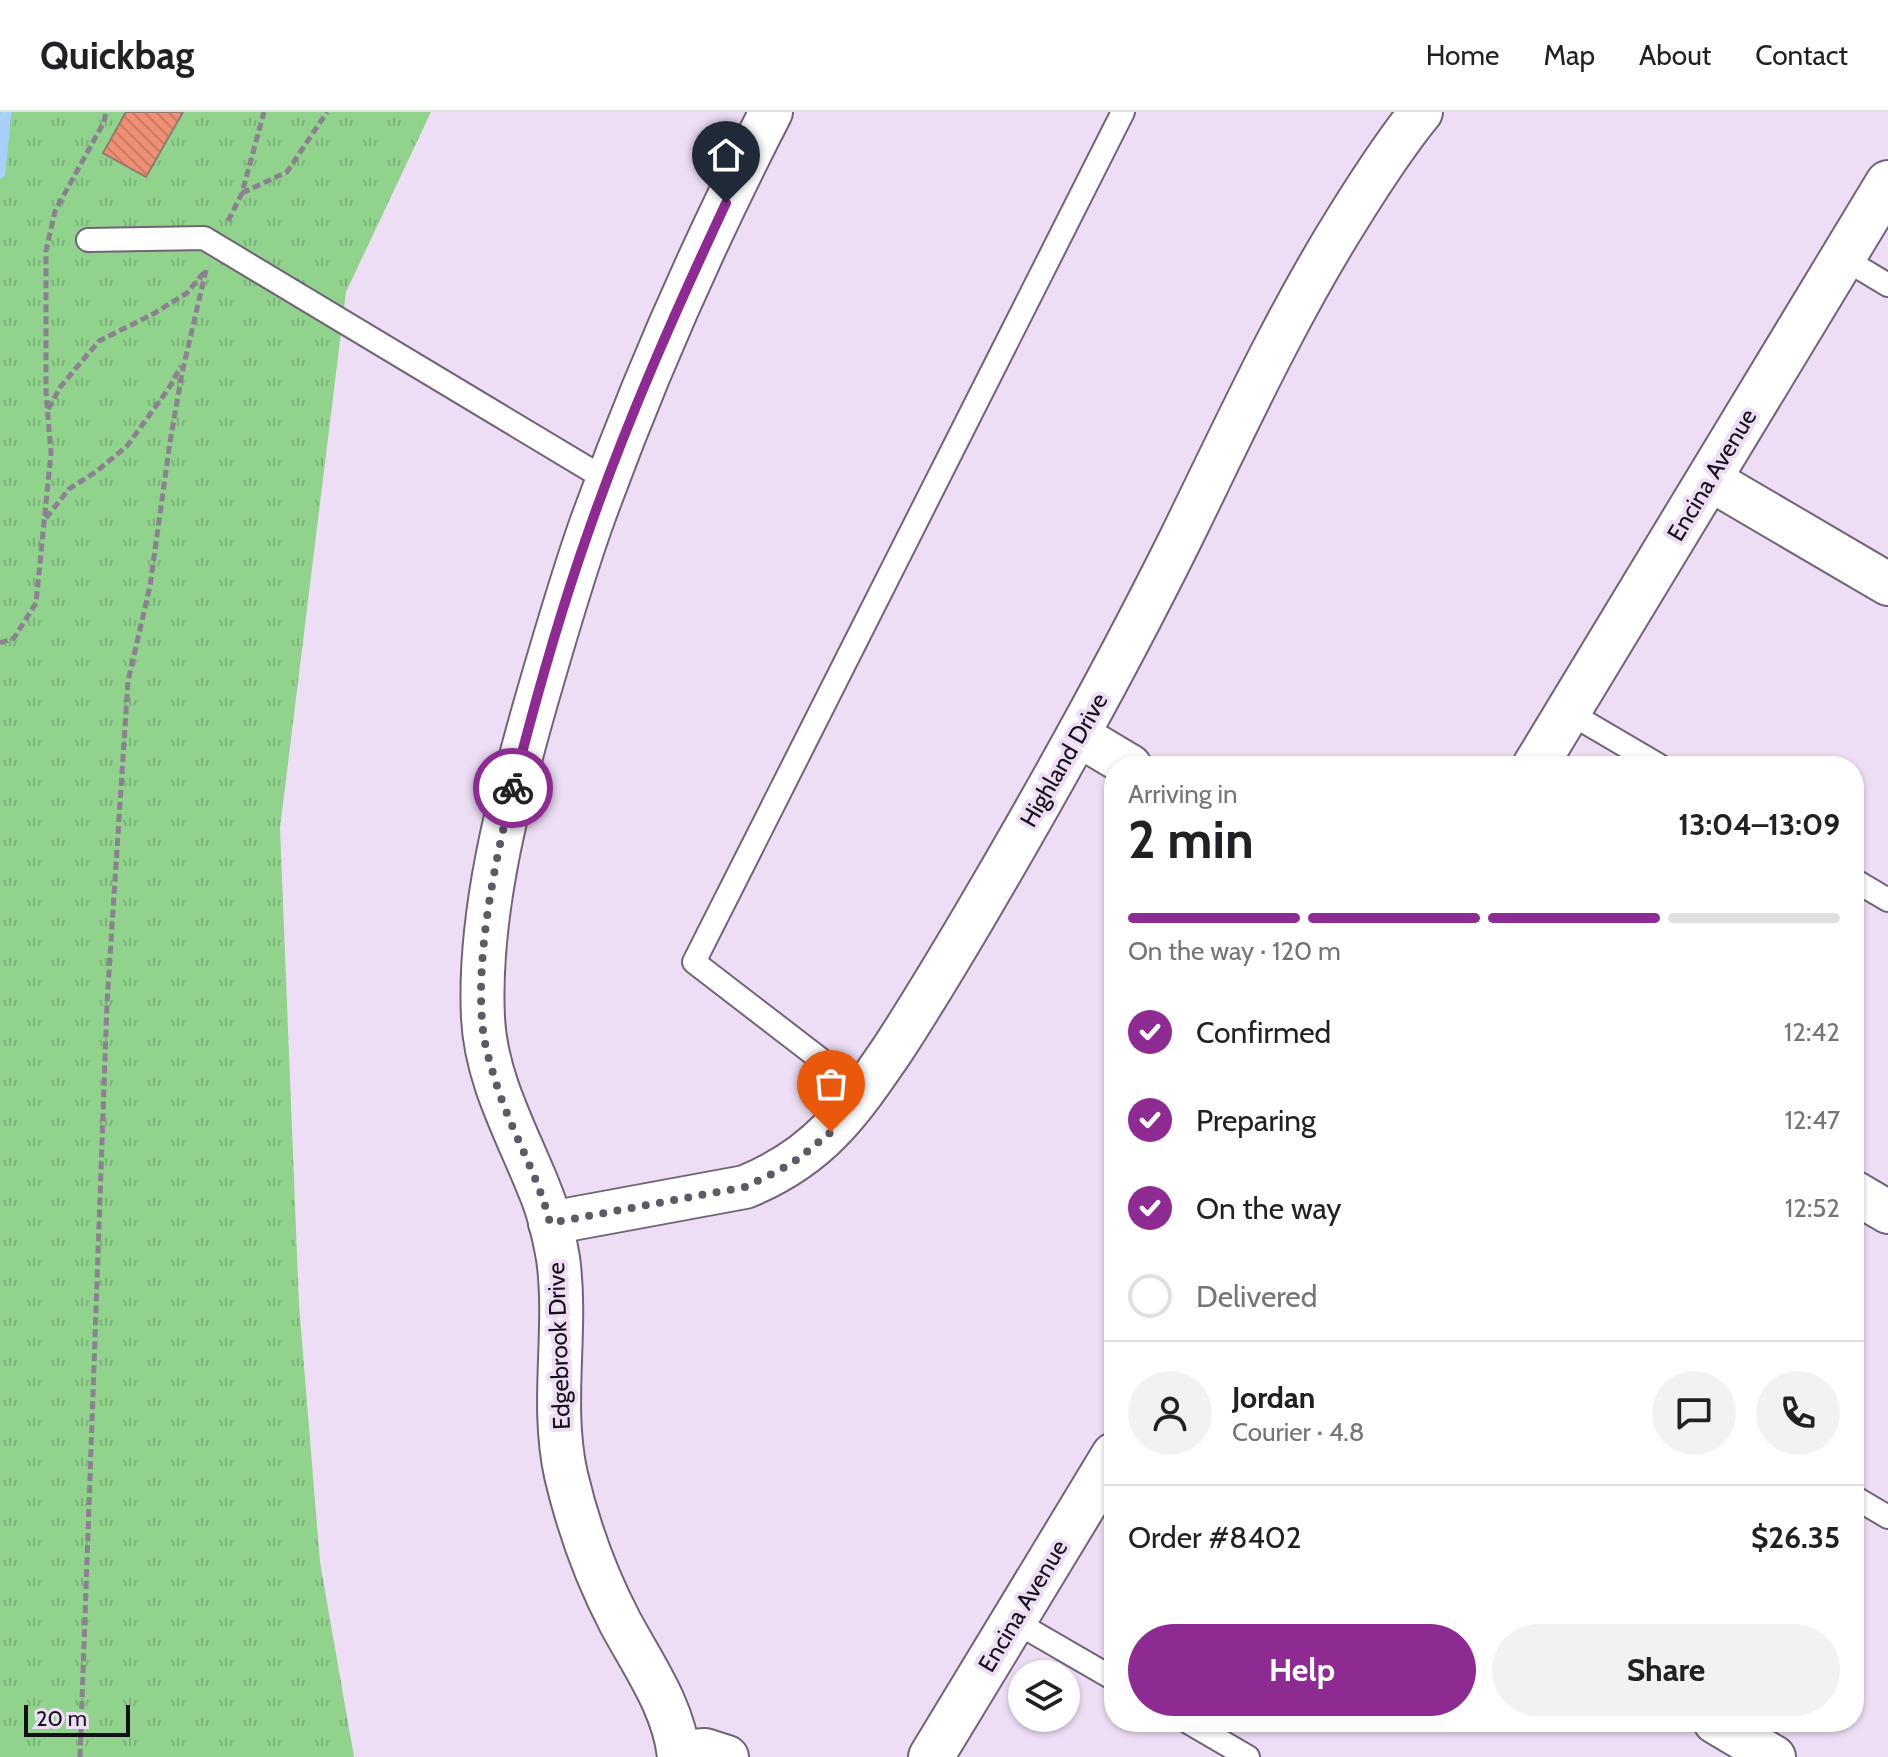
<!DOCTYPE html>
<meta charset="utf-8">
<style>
body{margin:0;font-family:Cabin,sans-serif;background:#f2f2f2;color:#202124;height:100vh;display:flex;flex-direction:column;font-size:30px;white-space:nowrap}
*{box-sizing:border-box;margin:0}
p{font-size:26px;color:#757577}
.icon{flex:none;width:44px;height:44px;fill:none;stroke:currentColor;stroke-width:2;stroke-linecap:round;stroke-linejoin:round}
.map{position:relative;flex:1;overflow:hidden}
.details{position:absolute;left:1104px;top:644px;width:760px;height:976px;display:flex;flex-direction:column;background:#fff;border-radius:32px;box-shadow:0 2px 6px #0004}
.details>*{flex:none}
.tools{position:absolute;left:1008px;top:1548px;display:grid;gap:16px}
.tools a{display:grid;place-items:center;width:72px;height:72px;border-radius:50%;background:#fff;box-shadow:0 2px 6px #0004;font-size:40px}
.scale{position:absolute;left:24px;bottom:20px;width:106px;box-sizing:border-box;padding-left:8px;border:4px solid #151018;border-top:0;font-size:22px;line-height:28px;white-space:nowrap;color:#151018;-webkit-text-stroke:6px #eedef5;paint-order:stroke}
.pin{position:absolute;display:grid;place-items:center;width:68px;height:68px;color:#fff;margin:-82px -34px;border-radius:50% 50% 50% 0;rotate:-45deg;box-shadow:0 0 8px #0007}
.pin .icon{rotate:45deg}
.courier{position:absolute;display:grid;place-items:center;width:80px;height:80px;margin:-40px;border:6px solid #8e2b92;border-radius:50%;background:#fff;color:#222;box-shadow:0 2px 10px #0007}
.head em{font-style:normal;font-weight:800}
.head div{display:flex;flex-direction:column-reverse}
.head{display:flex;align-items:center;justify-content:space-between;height:136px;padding:0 24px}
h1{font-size:52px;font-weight:800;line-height:60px}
.bar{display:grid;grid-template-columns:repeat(4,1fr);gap:12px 8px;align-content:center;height:96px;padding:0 24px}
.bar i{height:10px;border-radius:6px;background:#e0e0e0}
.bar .selected{background:#8e2b92}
.bar p{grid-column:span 4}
.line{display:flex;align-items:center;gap:20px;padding:0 24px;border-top:2px solid #e0e0e0}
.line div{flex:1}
.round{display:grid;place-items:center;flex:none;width:84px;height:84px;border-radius:42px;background:#f2f2f2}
ol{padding:0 24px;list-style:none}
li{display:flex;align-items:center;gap:24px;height:88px}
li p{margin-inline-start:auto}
li .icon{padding:8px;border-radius:50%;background:#8e2b92;color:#fff;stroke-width:4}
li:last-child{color:#757577}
li i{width:44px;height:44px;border:4px solid #e0e0e0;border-radius:50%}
.primary-button{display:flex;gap:16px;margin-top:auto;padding:16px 24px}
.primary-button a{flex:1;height:92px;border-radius:48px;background:#8e2b92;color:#fff;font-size:32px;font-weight:800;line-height:92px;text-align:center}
.primary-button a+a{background:#f2f2f2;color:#202124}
header{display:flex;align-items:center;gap:48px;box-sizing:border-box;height:112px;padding:0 40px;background:#fff;border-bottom:2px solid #e0e0e0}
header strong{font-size:38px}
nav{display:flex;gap:44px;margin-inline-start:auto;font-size:28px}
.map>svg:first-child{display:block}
.grass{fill:url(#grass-tufts)}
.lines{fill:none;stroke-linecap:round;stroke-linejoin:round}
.stream{stroke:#a8d0fa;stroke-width:11}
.building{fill:url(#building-back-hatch);stroke:#937971;stroke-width:2}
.service-casing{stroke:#716478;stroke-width:26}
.minor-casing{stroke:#716478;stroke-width:46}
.tertiary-casing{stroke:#716478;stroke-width:48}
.path{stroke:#8c8191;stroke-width:5;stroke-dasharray:8 4;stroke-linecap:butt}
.service{stroke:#fff;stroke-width:22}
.minor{stroke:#fff;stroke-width:42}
.tertiary{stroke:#fff;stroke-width:44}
.done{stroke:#615865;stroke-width:8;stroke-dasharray:0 14.4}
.route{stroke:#8e2b92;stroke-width:10}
.labels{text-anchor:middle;stroke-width:8;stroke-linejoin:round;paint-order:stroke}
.street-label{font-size:24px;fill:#151018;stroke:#eedef5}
</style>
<header>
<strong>Quickbag</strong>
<nav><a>Home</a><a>Map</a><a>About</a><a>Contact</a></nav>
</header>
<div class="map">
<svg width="1888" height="1645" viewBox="0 0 1888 1645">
<defs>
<pattern id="grass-tufts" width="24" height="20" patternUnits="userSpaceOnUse" patternTransform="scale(2)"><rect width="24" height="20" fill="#91d28d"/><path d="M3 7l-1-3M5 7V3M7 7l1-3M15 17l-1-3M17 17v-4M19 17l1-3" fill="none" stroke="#7cb379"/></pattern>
<pattern id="building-back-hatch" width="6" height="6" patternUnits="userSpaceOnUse" patternTransform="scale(2)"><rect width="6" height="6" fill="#ee9075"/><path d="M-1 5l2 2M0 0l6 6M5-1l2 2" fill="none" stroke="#cb7b64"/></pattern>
</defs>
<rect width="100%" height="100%" fill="#eedef5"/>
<!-- grass -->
<path class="grass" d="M0,0H431L346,180L280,716L299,1193L320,1450L354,1645H0Z"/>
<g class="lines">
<!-- stream -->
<path class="stream" d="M0,61L6,0"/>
</g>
<!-- building -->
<path class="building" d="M126,0H183L146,65L103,41Z"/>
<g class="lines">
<defs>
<g id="service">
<path d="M88,128L204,126L607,368"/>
<path d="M1843,146L1888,173"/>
<path d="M1568,600L1660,654"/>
<path d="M1854,768L1888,788"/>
<path d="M863,980L694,850L1123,0"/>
<path d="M1854,1385L1888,1405"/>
<path d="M1014,1509L1114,1567"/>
<path d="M1188,1610L1248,1645"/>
</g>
<g id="minor">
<path d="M1709,367L1888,472"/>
<path d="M1078,623L1130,654"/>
<path d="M1854,1080L1888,1100"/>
<path d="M550,1111L745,1075C819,1045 850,1000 893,937C921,894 948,849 974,805C1047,681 1117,555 1181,426C1234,318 1284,208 1348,106C1371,69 1394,33 1421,0"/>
<path d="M1715,1610L1774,1645"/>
<path d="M679,1640L705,1638L727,1645"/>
<path d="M679,1645C674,1595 643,1553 620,1510C596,1464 578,1414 566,1363C550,1291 568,1218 558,1146C554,1124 549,1100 540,1079C518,1023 486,968 483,906C478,804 508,688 536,590C553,531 570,472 590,415C641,273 702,134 771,0"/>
</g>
<g id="tertiary">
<path d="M1535,654L1888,71"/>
<path d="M931,1645L1114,1343"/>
</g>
</defs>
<!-- service casing -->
<use href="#service" class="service-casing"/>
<!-- minor casing -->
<use href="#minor" class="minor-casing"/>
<!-- tertiary casing -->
<use href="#tertiary" class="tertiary-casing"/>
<!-- path -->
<g class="path">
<path d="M242,81L287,60L327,0"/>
<path d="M228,109L242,81L264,0"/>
<path d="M48,297L61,274L99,229L153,202L187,181L204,160"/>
<path d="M46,406L69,377L97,359L127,334L169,276L181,254"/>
<path d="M0,531L14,526L36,491L51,341L46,281V139L55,99L104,10L106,0"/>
<path d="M80,1645L107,891L128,569L150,474L170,330L182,261L206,158"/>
</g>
<!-- service -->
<use href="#service" class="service"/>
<!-- minor -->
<use href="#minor" class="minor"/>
<!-- tertiary -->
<use href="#tertiary" class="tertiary"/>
</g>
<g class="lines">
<!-- done -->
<path class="done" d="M513,676C495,749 473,852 484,926C487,942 492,958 497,974C512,1021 538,1063 550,1111L745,1075L780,1058L798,1047L831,1020"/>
<!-- route -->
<path class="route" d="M513,676C535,589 559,503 589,418C628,306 676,198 726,91"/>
</g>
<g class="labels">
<!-- street labels -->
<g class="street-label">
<text transform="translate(1712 363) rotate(-59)" y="8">Encina Avenue</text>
<text transform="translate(1064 648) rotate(-60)" y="8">Highland Drive</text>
<text transform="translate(559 1234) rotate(-92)" y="8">Edgebrook Drive</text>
<text transform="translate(1023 1494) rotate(-59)" y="8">Encina Avenue</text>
</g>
</g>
</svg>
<div class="tools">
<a><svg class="icon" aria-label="layers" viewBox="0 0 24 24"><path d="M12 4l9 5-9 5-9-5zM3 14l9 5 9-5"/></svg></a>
</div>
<div class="scale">20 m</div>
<div class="pin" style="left:831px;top:1020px;background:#ea580c"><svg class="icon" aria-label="bag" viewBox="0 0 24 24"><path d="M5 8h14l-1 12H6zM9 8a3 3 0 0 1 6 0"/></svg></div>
<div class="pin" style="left:726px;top:91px;background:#1f2937"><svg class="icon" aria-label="home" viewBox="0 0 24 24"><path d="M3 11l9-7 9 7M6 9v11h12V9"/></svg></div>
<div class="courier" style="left:513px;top:676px"><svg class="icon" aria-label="bike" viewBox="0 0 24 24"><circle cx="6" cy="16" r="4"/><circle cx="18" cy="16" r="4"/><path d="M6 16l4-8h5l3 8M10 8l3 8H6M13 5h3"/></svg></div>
<section class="details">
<div class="head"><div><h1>2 min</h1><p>Arriving in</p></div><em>13:04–13:09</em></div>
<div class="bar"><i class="selected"></i><i class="selected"></i><i class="selected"></i><i></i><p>On the way · 120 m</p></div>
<ol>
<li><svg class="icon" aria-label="check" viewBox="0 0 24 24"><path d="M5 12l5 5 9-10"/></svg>Confirmed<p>12:42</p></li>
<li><svg class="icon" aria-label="check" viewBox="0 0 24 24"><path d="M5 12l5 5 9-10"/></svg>Preparing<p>12:47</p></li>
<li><svg class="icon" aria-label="check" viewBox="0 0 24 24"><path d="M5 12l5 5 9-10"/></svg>On the way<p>12:52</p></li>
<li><i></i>Delivered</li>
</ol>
<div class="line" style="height:144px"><a class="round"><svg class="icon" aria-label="person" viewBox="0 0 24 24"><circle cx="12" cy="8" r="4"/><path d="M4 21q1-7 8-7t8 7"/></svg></a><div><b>Jordan</b><p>Courier · 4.8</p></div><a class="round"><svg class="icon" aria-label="chat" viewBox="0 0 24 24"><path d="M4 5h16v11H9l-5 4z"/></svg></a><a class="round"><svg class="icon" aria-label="phone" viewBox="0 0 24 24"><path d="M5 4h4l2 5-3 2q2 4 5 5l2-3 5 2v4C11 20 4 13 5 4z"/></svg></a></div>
<div class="line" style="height:104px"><div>Order #8402</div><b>$26.35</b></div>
<div class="primary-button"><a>Help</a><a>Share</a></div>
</section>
</div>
